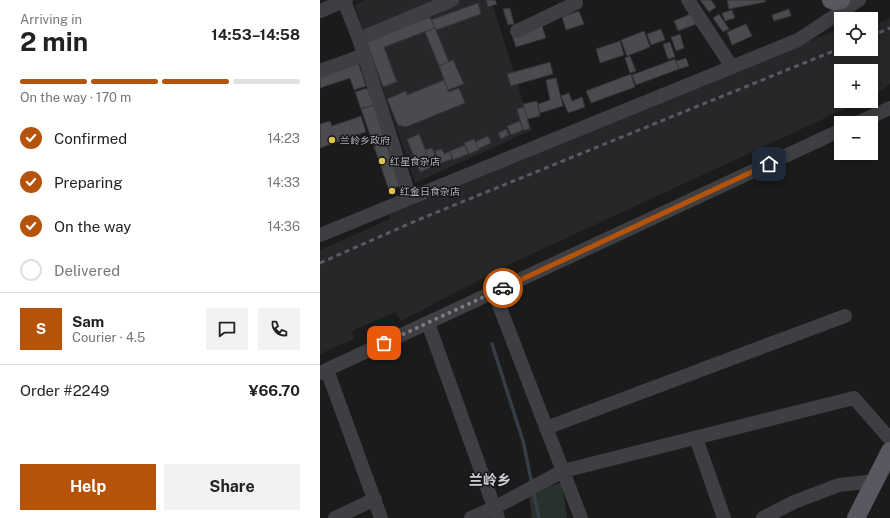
<!DOCTYPE html>
<meta charset="utf-8">
<style>
body{margin:0;font-family:"Public Sans","Noto Sans SC",sans-serif;background:#f2f2f2;color:#222;height:100vh;display:flex;flex-direction:column;font-size:15px;white-space:nowrap}
*{box-sizing:border-box;margin:0}
p{font-size:13px;color:#767676}
.icon{flex:none;width:22px;height:22px;fill:none;stroke:currentColor;stroke-width:2;stroke-linecap:round;stroke-linejoin:round}
.map{position:relative;flex:1;overflow:hidden}
.details{display:flex;flex-direction:column;background:#fff;width:320px}
.details>*{flex:none}
.tools{position:absolute;left:514px;top:12px;display:grid;gap:8px}
.tools a{display:grid;place-items:center;width:44px;height:44px;border-radius:0px;background:#fff;box-shadow:0 2px 10px #0003;font-size:20px}
.pin{position:absolute;display:grid;place-items:center;width:34px;height:34px;color:#fff;margin:-17px;border-radius:8px;box-shadow:0 2px 6px #0006}
.courier{position:absolute;display:grid;place-items:center;width:40px;height:40px;margin:-20px;border:3px solid #b45309;border-radius:50%;background:#fff;color:#222;box-shadow:0 1px 5px #0007}
.overview em{font-style:normal;font-weight:700}
.overview div{display:flex;flex-direction:column-reverse}
.overview{display:flex;align-items:center;justify-content:space-between;height:68px;padding:0 20px}
h1{font-size:26px;font-weight:700;line-height:30px}
.bar{display:grid;grid-template-columns:repeat(4,1fr);gap:6px 4px;align-content:center;height:48px;padding:0 20px}
.bar i{height:5px;border-radius:3px;background:#e0e0e0}
.bar .current{background:#b45309}
.bar p{grid-column:span 4}
.line{display:flex;align-items:center;gap:10px;padding:0 20px;border-top:1px solid #e0e0e0}
.line div{flex:1}
.round{display:grid;place-items:center;flex:none;width:42px;height:42px;border-radius:0px;background:#f2f2f2}
ol{padding:0 20px;list-style:none}
li{display:flex;align-items:center;gap:12px;height:44px}
li p{margin-inline-start:auto}
li .icon{padding:4px;border-radius:50%;background:#b45309;color:#fff;stroke-width:4}
li:last-child{color:#767676}
li i{width:22px;height:22px;border:2px solid #e0e0e0;border-radius:50%}
.primary-button{display:flex;gap:8px;margin-top:auto;padding:8px 20px}
.primary-button a{flex:1;height:46px;border-radius:0px;background:#b45309;color:#fff;font-size:16px;font-weight:700;line-height:46px;text-align:center}
.primary-button a+a{background:#f2f2f2;color:#222}
main{display:flex;flex:1;min-height:0}
.map>svg:first-child{display:block}
.built{fill:#272729}
.green{fill:#29312c}
.lines{fill:none;stroke-linecap:round;stroke-linejoin:round}
.stream{stroke:#373d46;stroke-width:3.5}
.building{fill:#4a4b4e;stroke:#353538}
.minor{stroke:#3e3e43;stroke-width:14}
.major{stroke:#585960;stroke-width:18}
.rail{stroke:#595a60;stroke-width:3;stroke-dasharray:5 4;stroke-linecap:butt}
.done{stroke:#7b7c83;stroke-width:4;stroke-dasharray:0 7.2}
.route{stroke:#b45309;stroke-width:5}
.poi-dot{fill:#dec451;stroke:#161618;stroke-width:1.5}
.labels{text-anchor:middle;stroke-width:3;stroke-linejoin:round;paint-order:stroke}
.poi-label{font-size:10px;fill:#afb1ba;stroke:#161618;text-anchor:start}
.district-label{font-size:14px;font-weight:bold;fill:#cfd0d7;stroke:#161618}
</style>
<main>
<section class="details">
<div class="overview"><div><h1>2 min</h1><p>Arriving in</p></div><em>14:53–14:58</em></div>
<div class="bar"><i class="current"></i><i class="current"></i><i class="current"></i><i></i><p>On the way · 170 m</p></div>
<ol>
<li><svg class="icon" aria-label="check" viewBox="0 0 24 24"><path d="M5 12l5 5 9-10"/></svg>Confirmed<p>14:23</p></li>
<li><svg class="icon" aria-label="check" viewBox="0 0 24 24"><path d="M5 12l5 5 9-10"/></svg>Preparing<p>14:33</p></li>
<li><svg class="icon" aria-label="check" viewBox="0 0 24 24"><path d="M5 12l5 5 9-10"/></svg>On the way<p>14:36</p></li>
<li><i></i>Delivered</li>
</ol>
<div class="line" style="height:72px"><b class="round" style="background:#b45309;color:#fff">S</b><div><b>Sam</b><p>Courier · 4.5</p></div><a class="round"><svg class="icon" aria-label="chat" viewBox="0 0 24 24"><path d="M4 5h16v11H9l-5 4z"/></svg></a><a class="round"><svg class="icon" aria-label="phone" viewBox="0 0 24 24"><path d="M5 4h4l2 5-3 2q2 4 5 5l2-3 5 2v4C11 20 4 13 5 4z"/></svg></a></div>
<div class="line" style="height:52px"><div>Order #2249</div><b>¥66.70</b></div>
<div class="primary-button"><a>Help</a><a>Share</a></div>
</section>
<div class="map">
<svg width="570" height="518" viewBox="0 0 570 518">
<rect width="100%" height="100%" fill="#1b1b1c"/>
<!-- built -->
<g class="built">
<path d="M45,0H171L212,130L95,183L35,5Z"/>
<path d="M570,18V84L557,94L551,97V71H521V101H542L186,266L81,321L76,312L32,331L34,339L0,354V250L70,219L69,215L521,28V49H551V26Z"/>
</g>
<!-- green -->
<path class="green" d="M242,482L247,518H212L209,494Z"/>
<g class="lines">
<!-- stream -->
<g class="stream">
<path d="M172,344L203,441L212,484"/>
<path d="M213,490L219,518"/>
</g>
</g>
<!-- building -->
<g class="building">
<path d="M166,0H175L177,4L168,7Z"/>
<path d="M380,0H391L396,7L389,12Z"/>
<path d="M407,0H445V2L409,9Z"/>
<path d="M158,3L161,14L116,30L111,20Z"/>
<path d="M190,8L194,24L188,25L183,9Z"/>
<path d="M469,9L471,16L454,21L452,15Z"/>
<path d="M412,10L415,18L405,21L402,13Z"/>
<path d="M259,11L264,24L246,30L242,17Z"/>
<path d="M375,12L379,23L358,31L354,21Z"/>
<path d="M399,14L409,29L403,32L393,18Z"/>
<path d="M110,17L115,28L64,47L77,82L63,87L46,40Z"/>
<path d="M426,24L432,36L412,45L407,32Z"/>
<path d="M222,26L226,38L196,47L192,35Z"/>
<path d="M115,28L129,62L119,66L105,32Z"/>
<path d="M341,29L345,40L331,45L327,34Z"/>
<path d="M324,31L330,47L307,56L301,40Z"/>
<path d="M360,34L364,48L356,51L351,37Z"/>
<path d="M300,41L304,55L280,63L276,49Z"/>
<path d="M350,42L355,57L348,59L343,44Z"/>
<path d="M310,56L316,71L310,73L305,58Z"/>
<path d="M366,58L369,66L359,69L356,61Z"/>
<path d="M355,59L359,69L316,85L312,75Z"/>
<path d="M133,60L144,84L128,90L119,66Z"/>
<path d="M38,62L46,86L34,90L30,78L0,88V75Z"/>
<path d="M230,62L233,74L191,86L187,74Z"/>
<path d="M311,74L315,87L271,103L266,91Z"/>
<path d="M236,78L243,106L220,113L218,104L230,100L226,80Z"/>
<path d="M124,80L129,92L139,88L145,103L86,127L78,125L67,99L86,91L87,95Z"/>
<path d="M47,88L54,105L41,109L35,92Z"/>
<path d="M249,93L252,101L262,97L265,107L248,113L241,96Z"/>
<path d="M217,101L220,116L207,119L203,104Z"/>
<path d="M54,105L82,185L69,190L41,109Z"/>
<path d="M204,107L210,129L203,130L197,109Z"/>
<path d="M41,116L46,132L0,148V124L10,121L12,126Z"/>
<path d="M200,121L203,130L191,135L187,126Z"/>
<path d="M186,129L189,135L181,139L178,133Z"/>
<path d="M99,134L112,167L100,172L87,139Z"/>
<path d="M168,136L171,143L158,149L155,142Z"/>
<path d="M154,139L159,150L149,154L144,143Z"/>
<path d="M145,145L148,154L133,160L130,151Z"/>
<path d="M112,148L119,164L112,167L105,150Z"/>
<path d="M122,149L124,154L130,151L132,159L119,164L115,151Z"/>
</g>
<g class="lines">
<!-- minor -->
<g class="minor">
<path d="M368,0L412,67"/>
<path d="M24,1L39,39L90,198"/>
<path d="M0,11L26,0"/>
<path d="M197,31L256,3L255,0"/>
<path d="M39,39L132,0"/>
<path d="M0,71L44,55"/>
<path d="M537,123L570,108"/>
<path d="M0,235L478,40L539,0"/>
<path d="M174,292L261,518"/>
<path d="M108,323L178,518"/>
<path d="M7,370L61,518"/>
<path d="M0,373L521,130"/>
<path d="M226,428L525,316"/>
<path d="M376,438L404,518"/>
<path d="M15,518L55,499"/>
<path d="M151,518L174,508L243,471L534,398L570,439"/>
<path d="M443,518L474,502L519,485L555,481"/>
</g>
<!-- major -->
<g class="major">
<path d="M511,0L515,1L521,0"/>
<path d="M536,518L570,451"/>
</g>
<!-- rail -->
<g class="rail">
<path d="M551,36L570,28"/>
<path d="M0,263L100,219L521,48"/>
</g>
</g>
<g class="lines">
<!-- done -->
<path class="done" d="M64,343L183,288"/>
<!-- route -->
<path class="route" d="M183,288L449,164"/>
</g>
<!-- markers -->
<g class="poi-dot">
<circle cx="12" cy="140" r="4"/>
<circle cx="62" cy="161" r="4"/>
<circle cx="72" cy="191" r="4"/>
</g>
<g class="labels">
<!-- poi labels -->
<g class="poi-label">
<text x="20" y="144">兰岭乡政府</text>
<text x="70" y="165">红星食杂店</text>
<text x="80" y="195">红金日食杂店</text>
</g>
<!-- district labels -->
<g class="district-label">
<text x="170" y="485">兰岭乡</text>
</g>
</g>
</svg>
<div class="tools">
<a><svg class="icon" aria-label="locate" viewBox="0 0 24 24"><circle cx="12" cy="12" r="6"/><path d="M12 2v4M12 18v4M2 12h4M18 12h4"/></svg></a>
<a>+</a>
<a>−</a>
</div>
<div class="pin" style="left:64px;top:343px;background:#ea580c"><svg class="icon" aria-label="bag" viewBox="0 0 24 24"><path d="M5 8h14l-1 12H6zM9 8a3 3 0 0 1 6 0"/></svg></div>
<div class="pin" style="left:449px;top:164px;background:#1f2937"><svg class="icon" aria-label="home" viewBox="0 0 24 24"><path d="M3 11l9-7 9 7M6 9v11h12V9"/></svg></div>
<div class="courier" style="left:183px;top:288px"><svg class="icon" aria-label="car" viewBox="0 0 24 24"><path d="M5 17H2v-5l4-1 3-4h7l3 4 3 1v5h-3M9 17h6M6 11h13"/><circle cx="7" cy="17" r="2"/><circle cx="17" cy="17" r="2"/></svg></div>
</div>
</main>
